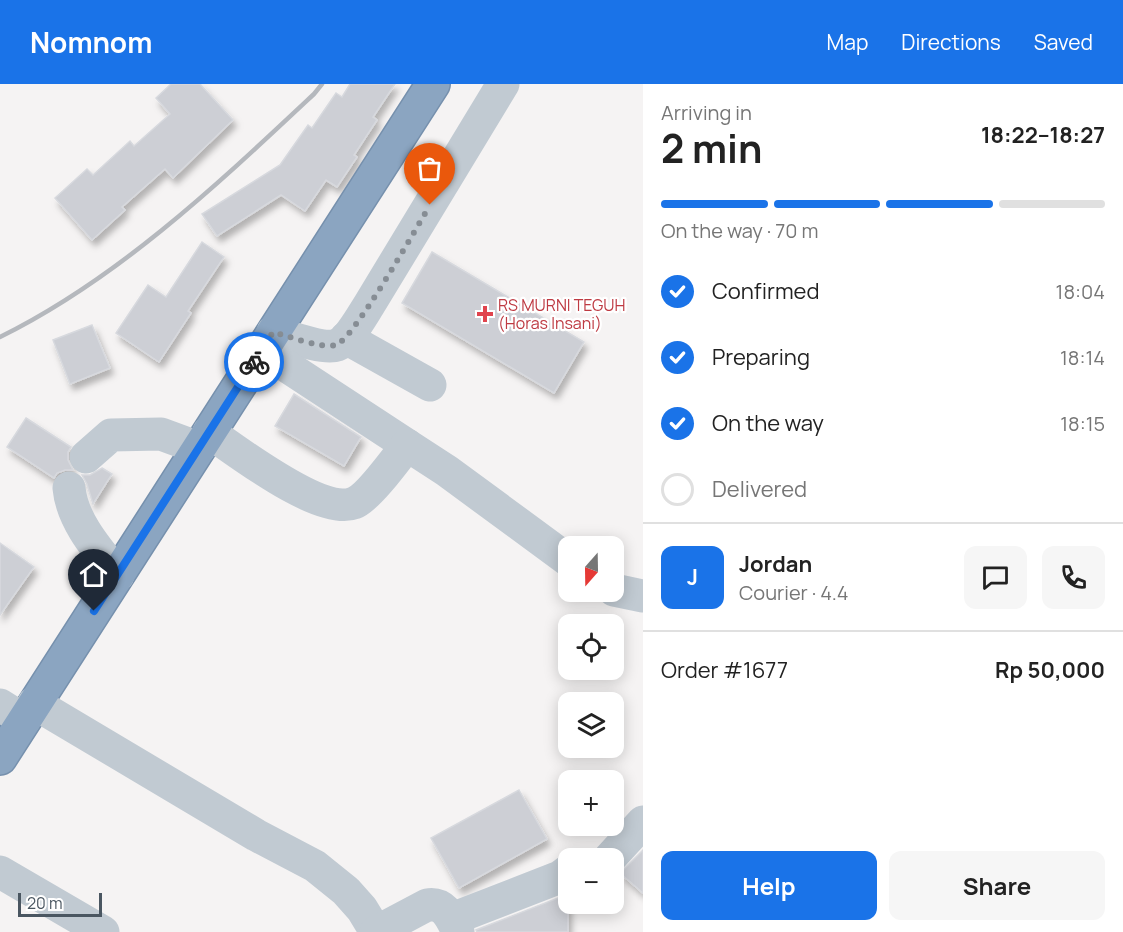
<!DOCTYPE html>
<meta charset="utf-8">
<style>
body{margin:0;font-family:Manrope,sans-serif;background:#f6f6f6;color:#222;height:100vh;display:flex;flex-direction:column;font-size:22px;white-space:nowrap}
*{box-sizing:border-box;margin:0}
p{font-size:20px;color:#767676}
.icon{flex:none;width:33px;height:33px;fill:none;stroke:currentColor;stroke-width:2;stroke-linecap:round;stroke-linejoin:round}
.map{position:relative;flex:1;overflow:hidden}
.details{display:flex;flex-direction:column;background:#fff;width:480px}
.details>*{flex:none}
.needle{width:39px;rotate:200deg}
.tools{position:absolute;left:558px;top:452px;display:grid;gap:12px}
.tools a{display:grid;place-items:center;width:66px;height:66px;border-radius:12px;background:#fff;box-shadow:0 3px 15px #0003;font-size:30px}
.scale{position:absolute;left:18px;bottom:15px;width:84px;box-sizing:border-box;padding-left:6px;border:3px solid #4a5661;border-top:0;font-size:16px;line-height:21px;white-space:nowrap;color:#4a5661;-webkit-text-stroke:4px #fff;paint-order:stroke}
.pin{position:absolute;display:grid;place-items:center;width:51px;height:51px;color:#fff;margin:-62px -26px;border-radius:50% 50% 50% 0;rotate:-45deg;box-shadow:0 0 6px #0007}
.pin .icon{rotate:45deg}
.courier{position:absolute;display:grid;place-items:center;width:60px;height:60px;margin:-30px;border:4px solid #1a73e8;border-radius:50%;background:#fff;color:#222;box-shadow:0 2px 8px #0007}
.overview em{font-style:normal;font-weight:700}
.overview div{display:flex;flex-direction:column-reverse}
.overview{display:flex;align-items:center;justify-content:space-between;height:102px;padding:0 18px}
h1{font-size:39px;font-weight:700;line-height:45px}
.bar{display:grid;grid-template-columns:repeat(4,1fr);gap:9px 6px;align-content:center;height:72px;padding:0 18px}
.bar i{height:8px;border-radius:4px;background:#e0e0e0}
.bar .selected{background:#1a73e8}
.bar p{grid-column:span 4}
.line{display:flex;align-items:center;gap:15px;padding:0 18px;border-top:2px solid #e0e0e0}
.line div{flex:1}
.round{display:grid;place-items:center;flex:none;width:63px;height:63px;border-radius:12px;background:#f6f6f6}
ol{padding:0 18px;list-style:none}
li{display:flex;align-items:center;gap:18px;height:66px}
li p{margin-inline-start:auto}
li .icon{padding:6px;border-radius:50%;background:#1a73e8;color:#fff;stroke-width:4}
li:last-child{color:#767676}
li i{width:33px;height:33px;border:3px solid #e0e0e0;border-radius:50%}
.primary-button{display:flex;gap:12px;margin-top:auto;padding:12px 18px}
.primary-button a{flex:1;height:69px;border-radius:12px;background:#1a73e8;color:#fff;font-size:24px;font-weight:700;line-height:69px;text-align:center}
.primary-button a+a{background:#f6f6f6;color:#222}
header{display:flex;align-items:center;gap:36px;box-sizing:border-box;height:84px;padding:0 30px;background:#1a73e8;color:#fff}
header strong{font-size:28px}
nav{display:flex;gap:33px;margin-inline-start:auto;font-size:21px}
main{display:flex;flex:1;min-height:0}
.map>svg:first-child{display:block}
.building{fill:#cdcfd5;stroke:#d7d9de;stroke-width:1.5;filter:url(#shadow)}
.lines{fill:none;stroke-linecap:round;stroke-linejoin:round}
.highway-casing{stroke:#7690ad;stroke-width:36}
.minor{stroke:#c1cad2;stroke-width:33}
.highway{stroke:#8ba5c1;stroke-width:33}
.rail{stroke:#b5b8bd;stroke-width:4.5}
.done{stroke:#868d94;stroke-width:6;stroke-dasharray:0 10.8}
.route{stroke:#1a73e8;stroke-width:8}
.health-dot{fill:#e0444e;stroke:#fff;stroke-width:2}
.labels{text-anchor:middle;stroke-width:4.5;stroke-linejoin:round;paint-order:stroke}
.health-label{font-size:16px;fill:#be3a42;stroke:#fff;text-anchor:start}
</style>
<header>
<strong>Nomnom</strong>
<nav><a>Map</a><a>Directions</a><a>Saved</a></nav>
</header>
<main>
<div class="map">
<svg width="643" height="848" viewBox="0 0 643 848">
<defs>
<filter id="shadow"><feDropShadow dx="3.5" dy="6" stdDeviation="3" flood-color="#0004"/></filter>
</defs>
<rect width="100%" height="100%" fill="#f5f3f3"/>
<!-- building -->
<g class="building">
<path d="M171,0H200L233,36L173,94L165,85L122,123L125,126L92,156L55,114L87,85L93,91L130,57L134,62L170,30L156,14Z"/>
<path d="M350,0H395L373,33L377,36L354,71L357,73L337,103L326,96L305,127L281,111L217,152L202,130L280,81L308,41L312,44L336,9L342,13Z"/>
<path d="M202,158L224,173L188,227L191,229L159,278L116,249L148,201L166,213Z"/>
<path d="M432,168L584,258L554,309L402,219Z"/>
<path d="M92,241L110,284L70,300L53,256Z"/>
<path d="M294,310L361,353L344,382L275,342Z"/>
<path d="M26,334L71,363L68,368V376L73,386H65L57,389L54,394L7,363Z"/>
<path d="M102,384L112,390L93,420L87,400L82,391H90Z"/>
<path d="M0,459L34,483L0,531Z"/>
<path d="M519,706L547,755L459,804L431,754Z"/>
<path d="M643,766V809L620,789Z"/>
<path d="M568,810V848H477L476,846Z"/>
</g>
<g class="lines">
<defs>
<path id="highway" d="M0,674L433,0"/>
</defs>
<!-- highway casing -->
<use href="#highway" class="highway-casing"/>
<!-- minor -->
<g class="minor">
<path d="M273,248C287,252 324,266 337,261C348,257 362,232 369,221L503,0"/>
<path d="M346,254L430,301"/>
<path d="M262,266L407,361"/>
<path d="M209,348C238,368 321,432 354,419C368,414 397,374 407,361L447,387L568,476"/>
<path d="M86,373L111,351L161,350L199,364"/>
<path d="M69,404C72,437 98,466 118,491"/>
<path d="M614,506L643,512"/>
<path d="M34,619L256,751L315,782L346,807L362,825L376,848"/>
<path d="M0,621L24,636"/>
<path d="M610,774L643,738"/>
<path d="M0,788L103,848"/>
<path d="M452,835L560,793L568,787"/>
<path d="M376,848L427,821C445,818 451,834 458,848"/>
</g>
<!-- highway -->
<use href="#highway" class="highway"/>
<!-- rail -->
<path class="rail" d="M0,253C118,195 219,99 314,10L322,0"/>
</g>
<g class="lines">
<!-- done -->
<path class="done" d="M254,278L273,248C288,252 322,265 336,261C353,256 417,143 430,121"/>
<!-- route -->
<path class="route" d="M94,527L254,278"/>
</g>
<!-- markers -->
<path class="health-dot" d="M482 221h6v6h6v6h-6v6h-6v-6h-6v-6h6z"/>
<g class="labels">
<!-- health labels -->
<g class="health-label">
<text x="498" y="227">RS MURNI TEGUH<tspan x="498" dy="18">(Horas Insani)</tspan></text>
</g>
</g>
</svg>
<div class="tools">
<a><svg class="needle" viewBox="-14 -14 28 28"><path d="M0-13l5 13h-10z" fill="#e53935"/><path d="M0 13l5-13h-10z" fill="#767676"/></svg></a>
<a><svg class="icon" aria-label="locate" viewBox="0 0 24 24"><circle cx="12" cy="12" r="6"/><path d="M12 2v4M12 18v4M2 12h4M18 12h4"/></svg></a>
<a><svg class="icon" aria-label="layers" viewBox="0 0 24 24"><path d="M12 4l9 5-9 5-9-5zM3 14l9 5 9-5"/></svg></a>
<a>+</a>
<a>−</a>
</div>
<div class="scale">20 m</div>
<div class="pin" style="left:430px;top:121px;background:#ea580c"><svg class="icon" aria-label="bag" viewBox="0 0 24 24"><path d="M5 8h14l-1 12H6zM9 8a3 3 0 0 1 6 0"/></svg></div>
<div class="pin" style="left:94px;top:527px;background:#1f2937"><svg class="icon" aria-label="home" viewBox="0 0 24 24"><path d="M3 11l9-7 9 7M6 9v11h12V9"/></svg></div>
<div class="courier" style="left:254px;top:278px"><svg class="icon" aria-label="bike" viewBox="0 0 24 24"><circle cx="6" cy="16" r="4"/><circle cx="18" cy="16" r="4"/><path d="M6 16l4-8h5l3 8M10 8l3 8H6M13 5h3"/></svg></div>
</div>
<section class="details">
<div class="overview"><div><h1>2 min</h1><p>Arriving in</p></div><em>18:22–18:27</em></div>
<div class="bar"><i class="selected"></i><i class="selected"></i><i class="selected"></i><i></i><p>On the way · 70 m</p></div>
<ol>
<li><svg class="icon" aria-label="check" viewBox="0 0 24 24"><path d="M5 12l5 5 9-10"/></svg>Confirmed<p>18:04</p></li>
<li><svg class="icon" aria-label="check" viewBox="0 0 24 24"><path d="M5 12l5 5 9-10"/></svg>Preparing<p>18:14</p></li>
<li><svg class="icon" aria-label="check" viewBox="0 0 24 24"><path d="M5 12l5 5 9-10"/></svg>On the way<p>18:15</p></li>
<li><i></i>Delivered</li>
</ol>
<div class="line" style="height:108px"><b class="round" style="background:#1a73e8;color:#fff">J</b><div><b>Jordan</b><p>Courier · 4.4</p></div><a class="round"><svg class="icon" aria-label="chat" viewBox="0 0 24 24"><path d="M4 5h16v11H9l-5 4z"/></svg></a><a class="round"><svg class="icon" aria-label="phone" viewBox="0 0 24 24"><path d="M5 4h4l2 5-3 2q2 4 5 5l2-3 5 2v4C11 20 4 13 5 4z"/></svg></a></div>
<div class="line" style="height:78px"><div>Order #1677</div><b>Rp 50,000</b></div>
<div class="primary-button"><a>Help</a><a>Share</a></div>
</section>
</main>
